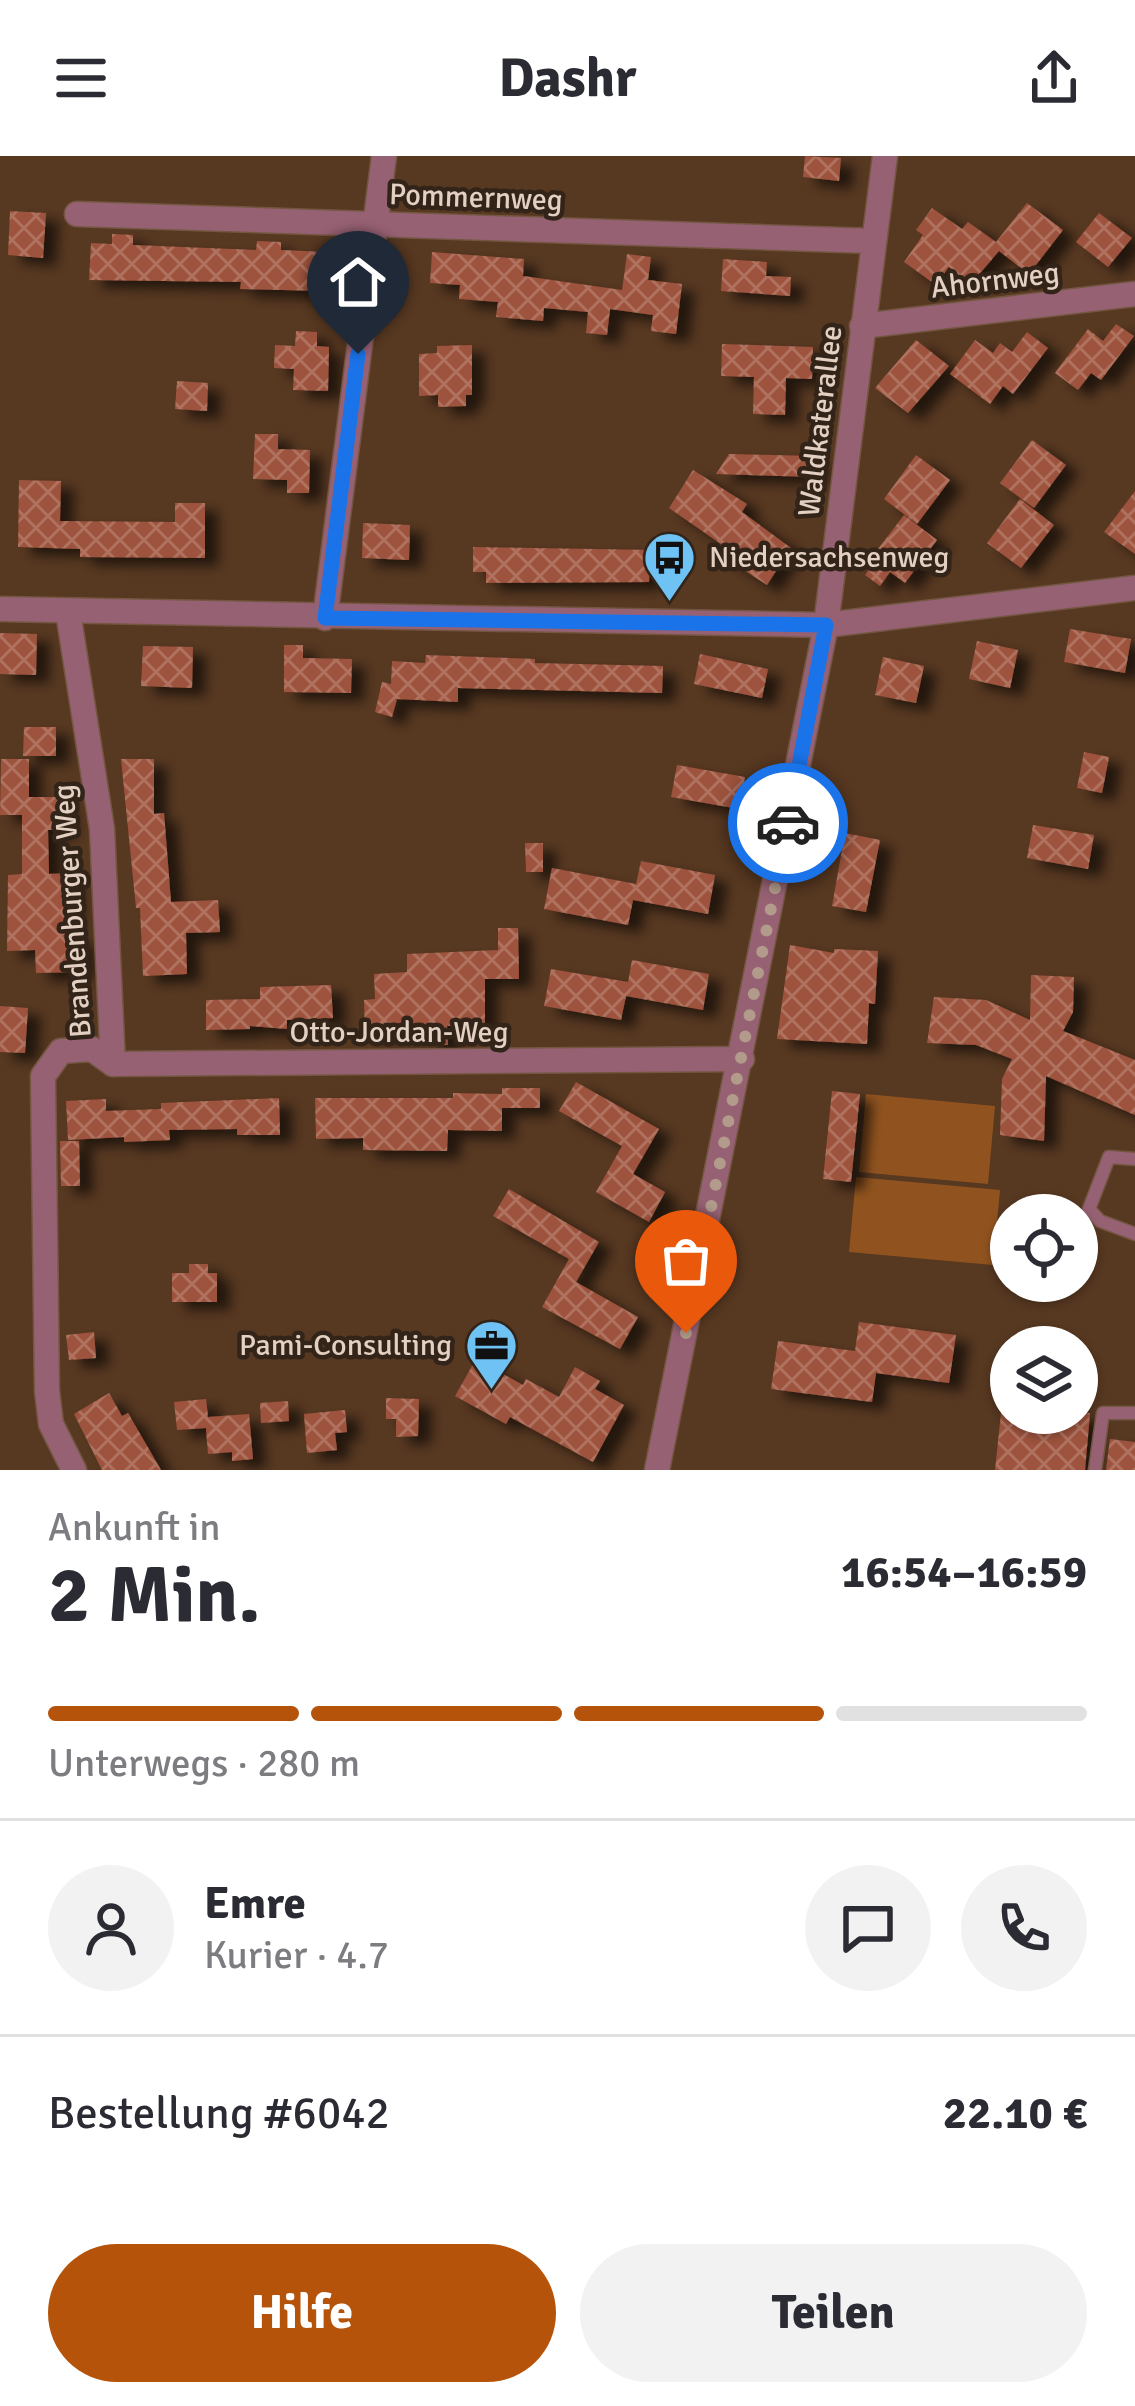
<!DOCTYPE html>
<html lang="de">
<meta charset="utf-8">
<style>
body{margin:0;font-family:Signika,sans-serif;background:#f2f2f3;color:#2b2b33;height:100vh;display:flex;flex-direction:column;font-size:45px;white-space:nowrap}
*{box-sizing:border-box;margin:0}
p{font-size:39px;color:#7c7c81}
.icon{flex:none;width:66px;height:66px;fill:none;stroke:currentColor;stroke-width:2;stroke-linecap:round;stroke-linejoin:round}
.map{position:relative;height:1314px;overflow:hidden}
.side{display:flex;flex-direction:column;background:#fff;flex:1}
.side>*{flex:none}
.fabs{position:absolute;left:990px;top:1038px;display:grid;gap:24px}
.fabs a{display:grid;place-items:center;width:108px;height:108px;border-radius:50%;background:#fff;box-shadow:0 3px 9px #0004;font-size:60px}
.pin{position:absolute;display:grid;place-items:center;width:102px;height:102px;color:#fff;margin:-123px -51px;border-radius:50% 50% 50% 0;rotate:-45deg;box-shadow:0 0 12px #0007}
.pin .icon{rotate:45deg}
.courier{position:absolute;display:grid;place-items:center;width:120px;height:120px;margin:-60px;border:9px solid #1a73e8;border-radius:50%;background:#fff;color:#222;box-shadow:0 3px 15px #0007}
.overview em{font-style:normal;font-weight:700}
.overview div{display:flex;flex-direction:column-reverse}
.overview{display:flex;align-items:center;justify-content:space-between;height:204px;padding:0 48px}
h1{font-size:78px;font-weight:700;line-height:90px}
.bar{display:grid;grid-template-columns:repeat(4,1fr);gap:18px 12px;align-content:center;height:144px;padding:0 48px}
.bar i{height:15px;border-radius:9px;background:#e1e1e2}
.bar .current{background:#b45309}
.bar p{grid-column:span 4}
.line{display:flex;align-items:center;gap:30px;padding:0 48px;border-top:3px solid #e1e1e2}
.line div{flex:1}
.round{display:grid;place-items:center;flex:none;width:126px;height:126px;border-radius:63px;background:#f2f2f3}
.action{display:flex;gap:24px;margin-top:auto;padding:24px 48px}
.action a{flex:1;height:138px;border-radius:72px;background:#b45309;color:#fff;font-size:48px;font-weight:700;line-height:138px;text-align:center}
.action a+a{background:#f2f2f3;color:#2b2b33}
header{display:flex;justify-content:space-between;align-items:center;height:156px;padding:0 48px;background:#fff;font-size:54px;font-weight:700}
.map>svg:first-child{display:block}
.green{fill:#90531f}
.building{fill:url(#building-cross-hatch);filter:url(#shadow)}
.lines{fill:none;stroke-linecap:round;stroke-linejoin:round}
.lane-casing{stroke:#735641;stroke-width:15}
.street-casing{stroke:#735641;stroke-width:27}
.lane{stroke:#976174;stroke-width:12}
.street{stroke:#976174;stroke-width:24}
.done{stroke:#b29b8a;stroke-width:12;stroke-dasharray:0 21.6}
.route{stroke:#1a73e8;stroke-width:15}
.labels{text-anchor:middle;stroke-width:9;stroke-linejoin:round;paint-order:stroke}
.street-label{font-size:30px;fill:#e3d0c2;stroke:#322419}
.poi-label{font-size:30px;fill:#e3d0c2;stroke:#322419;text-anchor:start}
</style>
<header><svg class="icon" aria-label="menu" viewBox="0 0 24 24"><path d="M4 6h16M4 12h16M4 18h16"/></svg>Dashr<svg class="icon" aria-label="share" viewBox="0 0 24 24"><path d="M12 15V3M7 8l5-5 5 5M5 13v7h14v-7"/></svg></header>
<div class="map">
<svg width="1135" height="1314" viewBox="0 0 1135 1314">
<defs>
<pattern id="building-cross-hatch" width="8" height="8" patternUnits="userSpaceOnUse" patternTransform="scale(3)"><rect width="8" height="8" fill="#9d523c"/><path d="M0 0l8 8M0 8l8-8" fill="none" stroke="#af725f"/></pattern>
<filter id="shadow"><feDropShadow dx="13" dy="8" stdDeviation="6" flood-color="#0009"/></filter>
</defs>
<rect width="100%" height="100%" fill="#573821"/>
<!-- green -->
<g class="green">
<path d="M866,938L995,950L988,1028L859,1016Z"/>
<path d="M856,1021L1000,1034L993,1109L849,1096Z"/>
</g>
<!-- building -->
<g class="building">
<path d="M805,0L841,2L839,25L803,21Z"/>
<path d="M1027,47L1063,74L1029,118L999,95L970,129L949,111L936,129L904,106L923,79L916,74L932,52L962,73L968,66L996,86Z"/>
<path d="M10,55L46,57L43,102L8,99Z"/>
<path d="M1099,57L1132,82L1108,111L1076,86Z"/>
<path d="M112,78L133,79V89L256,94L257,85L281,86V94L326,96L325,135L240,133L241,126L89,124L91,87L112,88Z"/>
<path d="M432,96L524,103L523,120L622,134L627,98L651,101L648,124L682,128L676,178L651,175L653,159L610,153L607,179L586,177L588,156L544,152L543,165L496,161L498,146L459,143L460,129L430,127Z"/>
<path d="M723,103L767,106L766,120L791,121L790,140L721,135Z"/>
<path d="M1116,168L1134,180L1101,224L1091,217L1078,234L1055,217L1088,173L1103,185Z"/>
<path d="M296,175L317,176V190L329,191L328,235L293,234L294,213L274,212L275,189L295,190Z"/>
<path d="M1027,176L1048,192L1013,238L1003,230L990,248L950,218L975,184L993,197L1000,187L1012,196Z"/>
<path d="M916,184L949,210L908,257L875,232Z"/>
<path d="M722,188L813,191L812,223L786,222L785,259L753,258L754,221L721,220Z"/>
<path d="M472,189V239H466V250L438,251V239L419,240V198L437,197V190Z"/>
<path d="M177,225L208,227L207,255L175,253Z"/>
<path d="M255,278H278V293L310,294L309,337H287V324L253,323Z"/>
<path d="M1032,284L1066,309L1034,352L1000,327Z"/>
<path d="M729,298L815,300L814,321L716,318Z"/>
<path d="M916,299L950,324L917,368L884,343Z"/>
<path d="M693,314L747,348L742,356L791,392L767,429L716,396L721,388L669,352Z"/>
<path d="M19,324L61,325L60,365L175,366V347H205V402L80,401V393L18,391Z"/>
<path d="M1135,335V398L1104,376Z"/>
<path d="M1020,343L1054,369L1021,412L987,387Z"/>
<path d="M904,359L937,384L905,427L890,416L880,430L865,419L875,405L871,402Z"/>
<path d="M363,367L410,369L409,404L362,402Z"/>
<path d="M473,391L651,394L649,426L486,427V416H473Z"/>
<path d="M1070,473L1131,483L1125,517L1064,506Z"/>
<path d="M0,477L37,478L36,519L0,518Z"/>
<path d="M977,485L1018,494L1010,532L969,523Z"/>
<path d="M284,489H303V502L352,503L351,537L284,536Z"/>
<path d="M143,490L193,491L192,532L141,530Z"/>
<path d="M700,498L768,513L762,542L694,528Z"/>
<path d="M426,499L535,503V507L663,510L662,537L458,532V546L397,543L392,561L375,556L382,526L391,528L392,505L425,507Z"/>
<path d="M883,501L924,510L916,547L875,539Z"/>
<path d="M24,571H56V600H23Z"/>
<path d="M1084,596L1109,601L1102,637L1077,632Z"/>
<path d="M1,603H29V641H63L64,674H48L49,718L70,717L71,782H81V816L36,817L35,794L7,795L8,719L22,718V659H0Z"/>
<path d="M121,603H154V658L164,657L171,746L218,744L220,776L186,777L187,818L143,820L140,752H136Z"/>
<path d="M677,609L745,621L739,653L671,641Z"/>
<path d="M1033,669L1094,679L1088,713L1027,702Z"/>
<path d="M845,677L880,684L866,756L832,750Z"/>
<path d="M525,687H543V716H526Z"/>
<path d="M641,705L715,719L708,758L633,744L628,769L544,753L552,712L636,728Z"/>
<path d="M498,772H518L519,823H485V870H447L448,889H428V875L365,877L364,844L375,843L374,818L407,816V798L498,794Z"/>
<path d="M790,789L834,797V793L878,795L875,848L869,847L867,888L777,883Z"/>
<path d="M632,804L709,818L703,854L626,840L621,864L544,850L551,813L628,826Z"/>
<path d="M1031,819L1074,821L1073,856L1063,875L1135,904V959L1046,920L1044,985L1000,979L1002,923L1012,903L976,889L927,887L934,841L986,844L1030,864Z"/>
<path d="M331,829L333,862L287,864V873L250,870V873L206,874V844L260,843V831Z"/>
<path d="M0,850L28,852L25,897L0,896Z"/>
<path d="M576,926L659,973L633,1018L665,1036L649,1066L596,1036L622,990L559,955Z"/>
<path d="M502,932H540V952H502V946V975L448,974L447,995L363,994V982L316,983L315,942H453V937L502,938Z"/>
<path d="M832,935L860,938L851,1026L823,1023Z"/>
<path d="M279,942L280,979H237V973L169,974L170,984L124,986V981L68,984L66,945L106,943V955L161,953V947Z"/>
<path d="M60,985H79L80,1030H61Z"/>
<path d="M509,1033L599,1086L576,1126L638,1161L620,1193L542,1151L569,1103L493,1060Z"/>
<path d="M189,1108H208V1117H217V1146H172V1117H189Z"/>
<path d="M859,1166L956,1179L949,1227L876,1217L872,1246L771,1233L778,1185L855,1195Z"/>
<path d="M94,1176L96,1202L69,1204L66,1179Z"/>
<path d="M476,1203L523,1229L526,1223L559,1241L575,1211L600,1225L595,1233L624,1249L593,1306L510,1261L506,1268L455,1240Z"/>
<path d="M109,1237L122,1260L128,1257L161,1314H102L74,1258Z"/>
<path d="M386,1242L419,1243L418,1280L396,1281V1263H386Z"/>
<path d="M206,1243L208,1261L249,1258L253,1303L232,1305V1296L208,1298L206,1272L177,1274L174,1246Z"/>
<path d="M288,1245L289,1265L261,1267L260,1247Z"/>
<path d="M345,1254L347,1276L335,1277L337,1294L307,1297L304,1258Z"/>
<path d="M1001,1257H1090L1085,1314H995Z"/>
<path d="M1110,1283L1135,1286V1314H1106Z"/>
</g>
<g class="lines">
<defs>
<g id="lane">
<path d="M1135,1003L1109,1001L1089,1053L1100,1065L1135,1078"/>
<path d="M1095,1314L1103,1257H1135"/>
</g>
<g id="street">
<path d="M77,58L873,85"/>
<path d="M862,170L1135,138"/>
<path d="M0,453L826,469L1135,432"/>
<path d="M68,456L102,673L113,908"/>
<path d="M325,462L384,0"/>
<path d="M74,1314L51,1268L47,1235L43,920L61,895L92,893L113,908L742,903"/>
<path d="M657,1314L826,469L885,0"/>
</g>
</defs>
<!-- lane casing -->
<use href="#lane" class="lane-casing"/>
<!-- street casing -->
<use href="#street" class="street-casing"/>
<!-- lane -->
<use href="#lane" class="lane"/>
<!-- street -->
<use href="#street" class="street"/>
</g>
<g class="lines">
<!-- done -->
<path class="done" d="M686,1177L788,667"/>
<!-- route -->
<path class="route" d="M358,198L325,462L826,469L788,667"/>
</g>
<!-- icons -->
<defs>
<symbol id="bus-pin" viewBox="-11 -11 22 30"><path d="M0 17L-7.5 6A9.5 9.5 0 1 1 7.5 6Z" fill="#6fc2f4" stroke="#322419"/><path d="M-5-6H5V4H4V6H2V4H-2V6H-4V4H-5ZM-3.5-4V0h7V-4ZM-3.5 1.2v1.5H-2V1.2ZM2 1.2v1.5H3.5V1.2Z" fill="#111"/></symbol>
<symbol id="office-pin" viewBox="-11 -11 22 30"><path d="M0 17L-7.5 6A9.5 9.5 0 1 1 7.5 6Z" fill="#6fc2f4" stroke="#322419"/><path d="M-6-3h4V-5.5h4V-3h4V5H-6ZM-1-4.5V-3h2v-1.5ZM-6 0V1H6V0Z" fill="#111"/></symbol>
</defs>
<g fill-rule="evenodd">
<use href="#bus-pin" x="640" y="372" width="59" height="81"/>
<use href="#office-pin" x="462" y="1160" width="59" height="81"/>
</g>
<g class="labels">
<!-- street labels -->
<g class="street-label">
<text transform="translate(476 41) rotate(2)" y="10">Pommernweg</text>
<text transform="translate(995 124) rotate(-7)" y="10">Ahornweg</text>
<text transform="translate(820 265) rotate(-83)" y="10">Waldkaterallee</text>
<text transform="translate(72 755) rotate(-94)" y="10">Brandenburger Weg</text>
<text x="399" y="886">Otto-Jordan-Weg</text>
</g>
<!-- poi labels -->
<g class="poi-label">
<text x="709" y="411">Niedersachsenweg</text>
<text x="452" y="1199" text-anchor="end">Pami-Consulting</text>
</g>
</g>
</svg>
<div class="fabs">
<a><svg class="icon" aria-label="locate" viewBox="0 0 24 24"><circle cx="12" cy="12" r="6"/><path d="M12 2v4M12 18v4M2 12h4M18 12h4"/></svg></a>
<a><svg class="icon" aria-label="layers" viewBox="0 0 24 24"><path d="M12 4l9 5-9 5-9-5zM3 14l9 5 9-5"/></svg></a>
</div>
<div class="pin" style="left:686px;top:1177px;background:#ea580c"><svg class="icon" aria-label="bag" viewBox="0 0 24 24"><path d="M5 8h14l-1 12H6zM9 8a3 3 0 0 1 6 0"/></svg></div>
<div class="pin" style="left:358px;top:198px;background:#1f2937"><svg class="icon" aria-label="home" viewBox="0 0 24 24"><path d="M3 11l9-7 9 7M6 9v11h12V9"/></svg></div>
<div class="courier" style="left:788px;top:667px"><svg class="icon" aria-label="car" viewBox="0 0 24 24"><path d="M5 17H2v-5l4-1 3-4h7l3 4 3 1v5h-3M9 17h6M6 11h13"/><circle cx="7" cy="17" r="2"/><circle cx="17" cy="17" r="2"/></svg></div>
</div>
<section class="side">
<div class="overview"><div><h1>2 Min.</h1><p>Ankunft in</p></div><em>16:54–16:59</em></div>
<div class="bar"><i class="current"></i><i class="current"></i><i class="current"></i><i></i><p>Unterwegs · 280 m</p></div>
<div class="line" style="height:216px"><a class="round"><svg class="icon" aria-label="person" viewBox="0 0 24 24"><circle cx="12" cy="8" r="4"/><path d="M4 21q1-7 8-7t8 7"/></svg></a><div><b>Emre</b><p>Kurier · 4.7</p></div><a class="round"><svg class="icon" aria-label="chat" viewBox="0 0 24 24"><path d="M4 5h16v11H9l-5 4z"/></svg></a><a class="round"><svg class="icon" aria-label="phone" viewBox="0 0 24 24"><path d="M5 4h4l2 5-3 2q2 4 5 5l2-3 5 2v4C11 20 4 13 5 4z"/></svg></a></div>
<div class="line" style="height:156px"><div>Bestellung #6042</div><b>22.10 €</b></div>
<div class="action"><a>Hilfe</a><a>Teilen</a></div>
</section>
